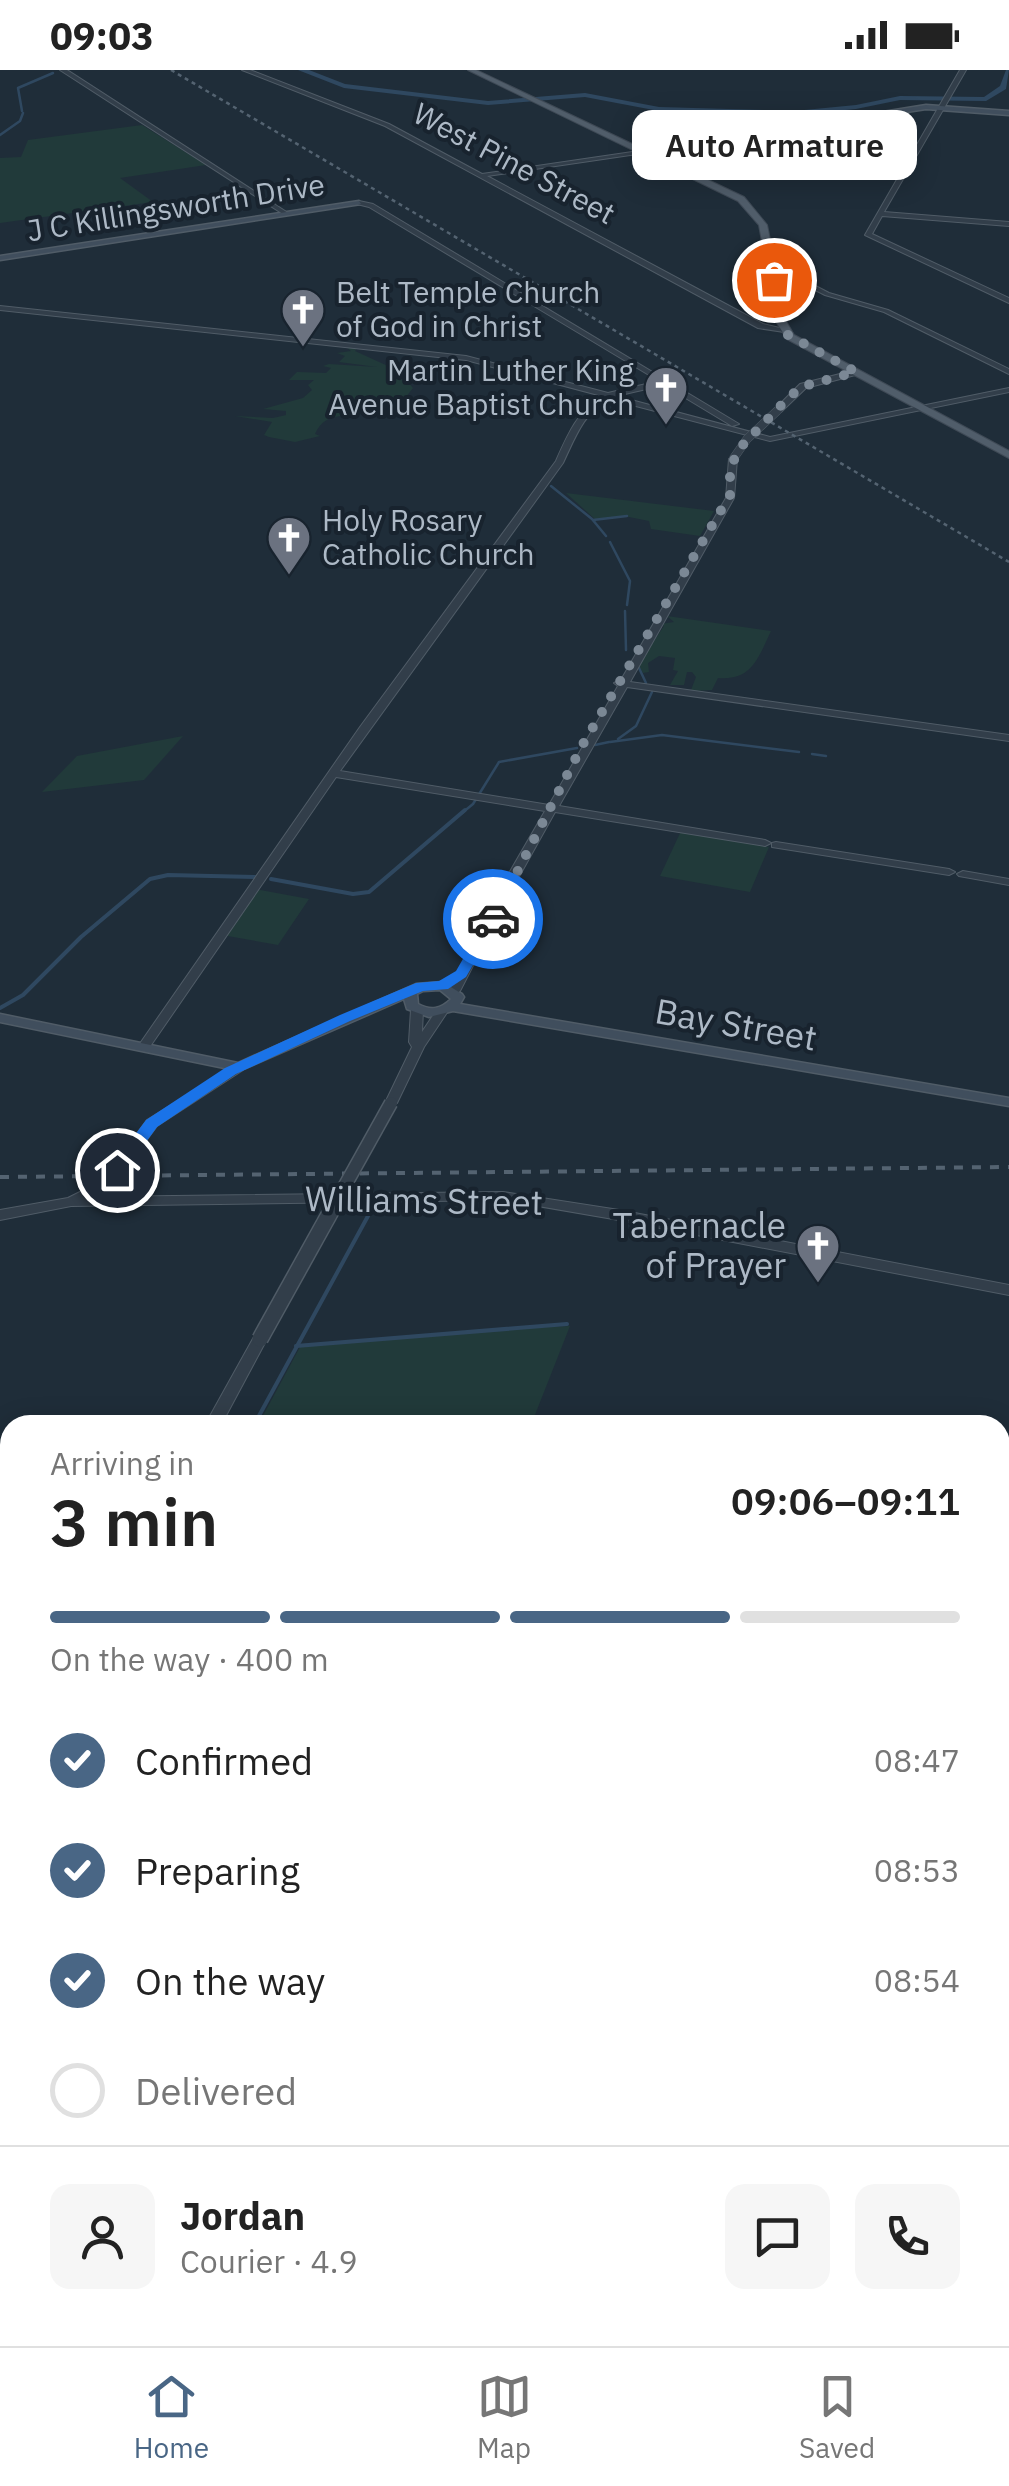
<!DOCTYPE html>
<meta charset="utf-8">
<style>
body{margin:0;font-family:"IBM Plex Sans",sans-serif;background:#f6f6f6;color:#222;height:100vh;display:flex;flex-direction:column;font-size:38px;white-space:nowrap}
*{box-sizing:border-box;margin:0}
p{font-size:32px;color:#767676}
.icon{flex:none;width:55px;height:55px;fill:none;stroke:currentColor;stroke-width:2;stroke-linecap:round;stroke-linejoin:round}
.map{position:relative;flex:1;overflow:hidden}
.details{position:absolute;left:0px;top:1345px;width:1010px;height:932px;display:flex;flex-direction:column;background:#fff;border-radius:30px 30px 0 0;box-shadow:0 5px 25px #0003}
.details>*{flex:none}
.pin{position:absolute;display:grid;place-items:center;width:85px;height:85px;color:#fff;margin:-42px;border:5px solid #fff;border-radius:50%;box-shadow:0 2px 10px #0007}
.courier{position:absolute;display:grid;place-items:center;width:100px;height:100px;margin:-50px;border:8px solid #1a73e8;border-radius:50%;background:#fff;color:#222;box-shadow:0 2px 12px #0007}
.bubble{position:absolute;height:70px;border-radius:20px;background:#fff;box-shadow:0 5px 25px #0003;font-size:32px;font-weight:600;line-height:70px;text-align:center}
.overview em{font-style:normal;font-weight:600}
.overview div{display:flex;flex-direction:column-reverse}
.overview{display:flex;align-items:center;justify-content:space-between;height:170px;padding:0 50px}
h1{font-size:65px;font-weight:600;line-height:75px}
.bar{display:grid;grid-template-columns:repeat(4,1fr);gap:15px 10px;align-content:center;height:120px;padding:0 50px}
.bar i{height:12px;border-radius:8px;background:#e0e0e0}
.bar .current{background:#496685}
.bar p{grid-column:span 4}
.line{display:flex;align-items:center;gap:25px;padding:0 50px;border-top:2px solid #e0e0e0}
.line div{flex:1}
.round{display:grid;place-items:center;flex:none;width:105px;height:105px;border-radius:20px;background:#f6f6f6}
ol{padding:0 50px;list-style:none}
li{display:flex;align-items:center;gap:30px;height:110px}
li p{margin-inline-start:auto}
li .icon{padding:10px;border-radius:50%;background:#496685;color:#fff;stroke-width:4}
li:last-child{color:#767676}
li i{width:55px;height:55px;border:5px solid #e0e0e0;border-radius:50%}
.status{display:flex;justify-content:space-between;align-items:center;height:70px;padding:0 50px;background:#fff;direction:ltr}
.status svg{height:28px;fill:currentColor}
.dock{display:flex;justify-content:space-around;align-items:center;height:140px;border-top:2px solid #e0e0e0;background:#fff;font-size:28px;color:#767676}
.dock a{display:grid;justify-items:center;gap:5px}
.dock .current{color:#496685}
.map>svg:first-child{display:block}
.green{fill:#213a3a}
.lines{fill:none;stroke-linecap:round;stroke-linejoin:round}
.stream-far2{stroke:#2f4860;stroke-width:2.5}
.stream-far1{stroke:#2f4860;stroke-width:4}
.stream{stroke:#2f4860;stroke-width:5}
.river{fill:#2f4860;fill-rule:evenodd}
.tertiary-casing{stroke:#505c67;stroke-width:2}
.secondary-casing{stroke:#505c67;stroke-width:3}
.primary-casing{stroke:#3f4a56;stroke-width:2}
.tertiary{fill:#323e4a;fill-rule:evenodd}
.secondary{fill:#404e5d;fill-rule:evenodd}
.primary{fill:#505d6a;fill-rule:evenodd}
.rail-far1{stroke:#546371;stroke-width:2.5;stroke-dasharray:4 4;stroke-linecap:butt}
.rail{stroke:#546371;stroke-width:4;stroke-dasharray:9 9;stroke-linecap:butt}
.tertiary-bridge-far2-casing{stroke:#505c67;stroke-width:9;stroke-linecap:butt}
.tertiary-bridge-far1-casing{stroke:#505c67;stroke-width:15;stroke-linecap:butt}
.tertiary-bridge-casing{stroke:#505c67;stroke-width:18;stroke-linecap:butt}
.tertiary-bridge-far2{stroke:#323e4a;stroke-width:8}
.tertiary-bridge-far1{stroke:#323e4a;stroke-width:12}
.tertiary-bridge{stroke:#323e4a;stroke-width:15}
.route{fill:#1a73e8}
.done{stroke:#7b8895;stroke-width:10;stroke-dasharray:0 18}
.labels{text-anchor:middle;stroke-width:8;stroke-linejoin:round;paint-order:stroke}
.far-street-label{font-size:30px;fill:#adb9c6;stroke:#18232e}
.far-poi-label{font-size:30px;fill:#adb9c6;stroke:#18232e;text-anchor:start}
.street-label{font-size:35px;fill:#adb9c6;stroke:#18232e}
.poi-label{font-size:35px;fill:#adb9c6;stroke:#18232e;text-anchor:end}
</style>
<div class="status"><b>09:03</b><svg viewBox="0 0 49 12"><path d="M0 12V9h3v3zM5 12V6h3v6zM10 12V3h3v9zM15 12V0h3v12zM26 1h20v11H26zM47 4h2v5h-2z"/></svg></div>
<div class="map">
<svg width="1009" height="2276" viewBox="0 0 1009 2276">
<rect width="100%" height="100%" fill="#1f2d39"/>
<!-- green -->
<g class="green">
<path d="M142,55L206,95L120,108L153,132L0,153V88L21,87L28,70Z"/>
<path d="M346,277L357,278L355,281L412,307L408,312L413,318C394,344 388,333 361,333L369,339C349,350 326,339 315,364L320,366L295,372L269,367L264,365L272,352L235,346L273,348L286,345V341L263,339L303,328L312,320L308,315L314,310H289L297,302L326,303L331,298L323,296L329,294L377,297L339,292L345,286L337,283L351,281Z"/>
<path d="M566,423L714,441L700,466L651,459L649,451L624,446L596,450Z"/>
<path d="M667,546L771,561C758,588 752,611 718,608L712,620L694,621L691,620L696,607L692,602H687L684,615H670L678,601L673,600L675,588L659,586L648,593L649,602L643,603L638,595L664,556L661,554L674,552Z"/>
<path d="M183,666L144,710L42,722L77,686Z"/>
<path d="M681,761L769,777L750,822L660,806Z"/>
<path d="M255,819L309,829L278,875L222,865Z"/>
<path d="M570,1256L531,1355H258L300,1277L464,1261Z"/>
</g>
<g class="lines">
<!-- stream-far2 -->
<g class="stream-far2">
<path d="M22,41L18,18L53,3"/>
<path d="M0,65L20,51L23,43"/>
<path d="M551,416L592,449L606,466"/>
<path d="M593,450L627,446"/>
<path d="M610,472L630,511L627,535"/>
<path d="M625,541L626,580"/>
<path d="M639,598L646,613"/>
<path d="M618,669L636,656L652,622"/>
<path d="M610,672L662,665L799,682"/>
<path d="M595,675L609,672"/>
<path d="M812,684L826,686"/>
<path d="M462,743L473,734L499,692L577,678"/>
</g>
<!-- stream-far1 -->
<g class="stream-far1">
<path d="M271,809L353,824L369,822L465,740"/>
<path d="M0,938L23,925L81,867L150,809L168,805L255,807"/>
<path d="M296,1276L567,1254"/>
<path d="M254,1355L368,1146"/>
</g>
<!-- stream -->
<path class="stream" d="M0,1935L10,1916"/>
<!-- river -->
<path class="river" d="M298,0H309L345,14L488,31L585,23L659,37L794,41L856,35L900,26L984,27L1000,16L1006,0H1009L1006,19L986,31L900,30L856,39L794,45L659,41L585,27L488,35L344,18Z"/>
<defs>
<g id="tertiary">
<path d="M60,0H67L288,143L283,144Z"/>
<path d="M242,0H250L389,54L482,104L646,80L644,83L487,106L763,254L788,260L784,262L758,258L385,56Z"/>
<path d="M960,0H966L884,142L1009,152V156L882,146L872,164L1009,228V233L865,165Z"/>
<path d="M359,131L373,134L739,354L732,356L664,315L616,326L770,367L1009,318V322L770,371L609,329C584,342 575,368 563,393L340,701L549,735L618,616L614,613L621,610L726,428L729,389L733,387L737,389L734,428L630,612L1009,665V671L627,617L559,736L765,770L771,773L765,776L555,742L516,812L460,921L454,925L448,921L504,812L545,741L336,707L149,978H141L139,975L360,657L556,391C567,366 578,340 602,326L466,290L0,240V236L466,286L608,323L659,311L369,137L357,134Z"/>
<path d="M771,193L829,223L888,240L1009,299V304L884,242L825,225L769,196Z"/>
<path d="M856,300L860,302L859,304L806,318L781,342L774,340L800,314Z"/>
<path d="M776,772L949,799L955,802L949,805L772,777V773Z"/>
<path d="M963,801L1009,809V815L959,806L957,804Z"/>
<path d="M417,936L423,940L422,962L438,938H446L448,941L424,977L397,1033L391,1037L386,1036L385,1033L412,977L409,972L411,940Z"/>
<path d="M239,993L245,997L243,1000L157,1056L122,1103L102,1122L92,1127L503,1122L619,1140L1009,1215V1225L619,1150L503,1130L71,1136L0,1150V1140L68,1128L92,1116L112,1097L147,1050Z"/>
<path d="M260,1264L265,1265L267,1269L221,1355H205L255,1265Z"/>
<path d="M0,1544L10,1547V1561L0,1558Z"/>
<path d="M10,1717V1742L6,1749L0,1751V1726L4,1719Z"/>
<path d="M1000,1797L1009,1800V1816L1000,1813Z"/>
</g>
<g id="secondary">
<path d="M926,35L1009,41V45L926,39L644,83L641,81Z"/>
<path d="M359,131L361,134L0,190V186Z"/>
<path d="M443,912L462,924L464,927L460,934L1009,1028V1036L453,941L429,947L407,939L404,929L239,1001L0,952V944L238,993L416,914ZM440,920L451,929C441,939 431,941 418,934L417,924L423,921Z"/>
</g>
<path id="primary" d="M468,0H476L744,127L767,155L787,253L794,265L1009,381V388L787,269L777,253L759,155L738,131Z"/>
</defs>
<!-- tertiary casing -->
<use href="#tertiary" class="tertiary-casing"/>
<!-- secondary casing -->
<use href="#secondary" class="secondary-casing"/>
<!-- primary casing -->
<use href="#primary" class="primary-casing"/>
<!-- tertiary -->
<use href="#tertiary" class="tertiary"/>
<!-- secondary -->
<use href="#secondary" class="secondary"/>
<!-- primary -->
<use href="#primary" class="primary"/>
<!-- rail-far1 -->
<path class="rail-far1" d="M171,0L1009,492"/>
<!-- rail -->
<path class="rail" d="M0,1107L1009,1097"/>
<defs>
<path id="tertiary-bridge-far2" d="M733,389L747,369L778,340"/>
<path id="tertiary-bridge-far1" d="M333,1137L391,1033"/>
<path id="tertiary-bridge" d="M260,1269L335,1134"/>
</defs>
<!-- tertiary-bridge-far2 casing -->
<use href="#tertiary-bridge-far2" class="tertiary-bridge-far2-casing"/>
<!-- tertiary-bridge-far1 casing -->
<use href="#tertiary-bridge-far1" class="tertiary-bridge-far1-casing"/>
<!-- tertiary-bridge casing -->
<use href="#tertiary-bridge" class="tertiary-bridge-casing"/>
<!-- tertiary-bridge-far2 -->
<use href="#tertiary-bridge-far2" class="tertiary-bridge-far2"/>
<!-- tertiary-bridge-far1 -->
<use href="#tertiary-bridge-far1" class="tertiary-bridge-far1"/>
<!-- tertiary-bridge -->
<use href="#tertiary-bridge" class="tertiary-bridge"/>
</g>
<!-- route -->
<path class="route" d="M493,845L500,849L466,907L448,919L423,921L350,951L236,1004L157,1057L123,1104H111V1097L146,1050L225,998L340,945L416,913L439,911L456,901L486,849Z"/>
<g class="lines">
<!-- done -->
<path class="done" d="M493,849L583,674L730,425V400L738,380L790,326L804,316L856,302L788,265L774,210"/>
</g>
<!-- icons -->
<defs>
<symbol id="church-pin" viewBox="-11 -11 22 30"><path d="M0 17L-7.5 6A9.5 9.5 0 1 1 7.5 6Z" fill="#6b7280" stroke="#18232e"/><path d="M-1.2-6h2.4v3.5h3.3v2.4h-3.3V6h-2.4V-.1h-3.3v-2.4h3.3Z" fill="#fff"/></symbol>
</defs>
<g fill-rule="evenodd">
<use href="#church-pin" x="278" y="215" width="50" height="68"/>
<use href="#church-pin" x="641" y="293" width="50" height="68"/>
<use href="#church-pin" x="264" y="443" width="50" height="68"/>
<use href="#church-pin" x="793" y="1151" width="50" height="68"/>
</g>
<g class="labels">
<!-- far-street labels -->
<g class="far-street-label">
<text transform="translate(514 94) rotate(28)" y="10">West Pine Street</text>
<text transform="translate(176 138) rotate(-9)" y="10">J C Killingsworth Drive</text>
</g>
<!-- far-poi labels -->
<g class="far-poi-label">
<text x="336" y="233">Belt Temple Church<tspan x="336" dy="34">of God in Christ</tspan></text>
<text x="634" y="311" text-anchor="end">Martin Luther King<tspan x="634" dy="34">Avenue Baptist Church</tspan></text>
<text x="322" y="461">Holy Rosary<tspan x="322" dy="34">Catholic Church</tspan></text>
</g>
<!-- street labels -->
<g class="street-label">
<text transform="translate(736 955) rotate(10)" y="12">Bay Street</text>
<text transform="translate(424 1131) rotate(1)" y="12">Williams Street</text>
</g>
<!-- poi labels -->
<g class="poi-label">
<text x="786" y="1168">Tabernacle<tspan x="786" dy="40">of Prayer</tspan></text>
</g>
</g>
</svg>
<div class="pin" style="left:774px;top:210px;background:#ea580c"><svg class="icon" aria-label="bag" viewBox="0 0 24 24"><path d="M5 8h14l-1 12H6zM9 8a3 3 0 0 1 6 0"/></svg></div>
<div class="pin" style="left:117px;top:1100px;background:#1f2937"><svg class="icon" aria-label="home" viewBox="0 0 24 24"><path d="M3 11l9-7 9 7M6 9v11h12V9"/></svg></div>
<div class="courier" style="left:493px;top:849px"><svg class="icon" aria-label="car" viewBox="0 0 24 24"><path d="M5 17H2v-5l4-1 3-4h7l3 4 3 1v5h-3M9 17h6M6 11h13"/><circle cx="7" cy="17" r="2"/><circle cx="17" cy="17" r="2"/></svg></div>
<div class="bubble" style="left:632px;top:40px;width:285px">Auto Armature</div>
<section class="details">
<div class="overview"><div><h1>3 min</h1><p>Arriving in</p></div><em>09:06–09:11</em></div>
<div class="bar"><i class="current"></i><i class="current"></i><i class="current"></i><i></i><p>On the way · 400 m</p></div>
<ol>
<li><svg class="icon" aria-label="check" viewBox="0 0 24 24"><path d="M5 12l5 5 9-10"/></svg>Confirmed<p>08:47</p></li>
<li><svg class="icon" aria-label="check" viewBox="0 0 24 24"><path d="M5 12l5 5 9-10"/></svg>Preparing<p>08:53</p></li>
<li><svg class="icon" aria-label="check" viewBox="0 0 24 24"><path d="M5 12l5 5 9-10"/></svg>On the way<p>08:54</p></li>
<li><i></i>Delivered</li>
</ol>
<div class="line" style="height:180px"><a class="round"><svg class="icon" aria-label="person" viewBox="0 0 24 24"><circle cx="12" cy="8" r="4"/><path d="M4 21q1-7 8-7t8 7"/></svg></a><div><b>Jordan</b><p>Courier · 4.9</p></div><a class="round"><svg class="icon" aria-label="chat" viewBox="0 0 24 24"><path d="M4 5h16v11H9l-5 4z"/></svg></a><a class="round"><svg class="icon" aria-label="phone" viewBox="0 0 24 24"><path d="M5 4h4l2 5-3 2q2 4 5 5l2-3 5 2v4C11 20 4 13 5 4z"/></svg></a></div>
</section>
</div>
<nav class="dock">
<a class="current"><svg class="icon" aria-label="home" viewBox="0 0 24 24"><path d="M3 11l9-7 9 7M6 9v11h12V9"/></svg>Home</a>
<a><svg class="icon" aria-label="map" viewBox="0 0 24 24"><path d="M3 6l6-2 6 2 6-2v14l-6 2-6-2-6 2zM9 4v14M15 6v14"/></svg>Map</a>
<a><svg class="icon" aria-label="saved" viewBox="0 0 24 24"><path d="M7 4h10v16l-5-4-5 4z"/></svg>Saved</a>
</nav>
